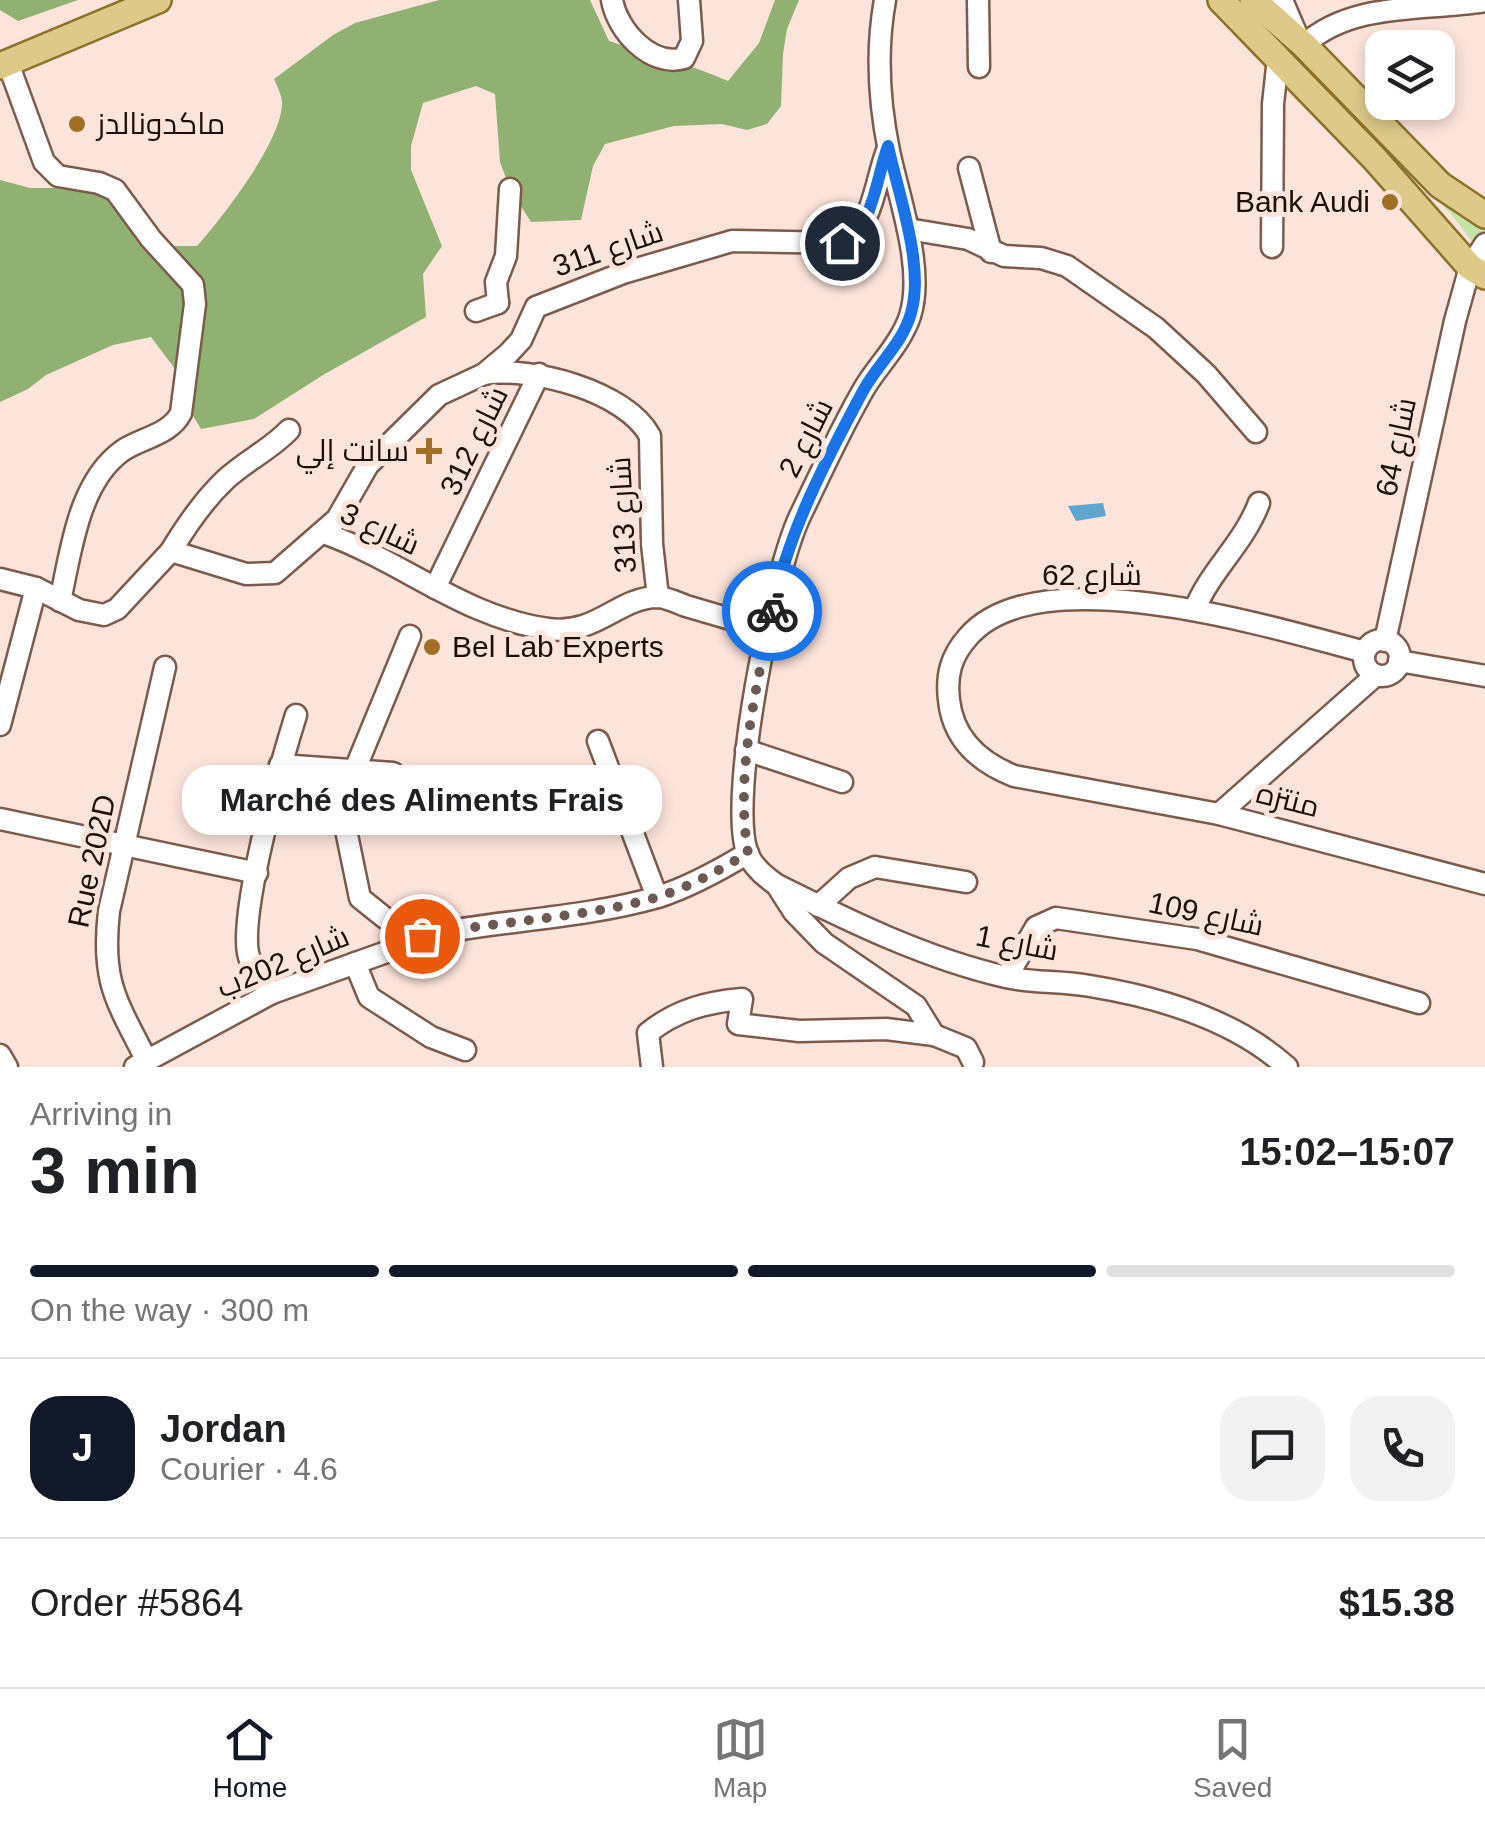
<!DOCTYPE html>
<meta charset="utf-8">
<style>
body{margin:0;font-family:Helvetica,Cairo,sans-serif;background:#f2f2f2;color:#202124;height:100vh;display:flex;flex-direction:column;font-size:38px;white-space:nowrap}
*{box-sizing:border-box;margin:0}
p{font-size:32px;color:#757577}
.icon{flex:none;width:55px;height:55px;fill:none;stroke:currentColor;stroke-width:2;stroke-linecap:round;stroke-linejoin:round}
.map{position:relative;height:1067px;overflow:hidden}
.drawer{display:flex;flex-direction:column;background:#fff;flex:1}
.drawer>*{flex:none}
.fabs{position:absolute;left:1365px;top:30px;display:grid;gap:20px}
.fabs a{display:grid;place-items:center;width:90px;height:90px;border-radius:20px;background:#fff;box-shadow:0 5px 15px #0003;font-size:50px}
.pin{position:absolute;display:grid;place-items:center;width:85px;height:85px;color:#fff;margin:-42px;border:5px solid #fff;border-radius:50%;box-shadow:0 2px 10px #0007}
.courier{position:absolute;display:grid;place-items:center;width:100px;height:100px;margin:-50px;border:8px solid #1a73e8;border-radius:50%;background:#fff;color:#222;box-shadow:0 2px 12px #0007}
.bubble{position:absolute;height:70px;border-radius:30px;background:#fff;box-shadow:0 5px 15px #0003;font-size:32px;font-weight:700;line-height:70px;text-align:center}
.summary em{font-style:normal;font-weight:700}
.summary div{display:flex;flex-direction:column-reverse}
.summary{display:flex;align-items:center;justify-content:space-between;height:170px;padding:0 30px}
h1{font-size:65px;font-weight:700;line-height:75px}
.bar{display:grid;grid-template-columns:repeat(4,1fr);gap:15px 10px;align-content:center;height:120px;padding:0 30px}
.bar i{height:12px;border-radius:8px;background:#e0e0e0}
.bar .selected{background:#111827}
.bar p{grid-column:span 4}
.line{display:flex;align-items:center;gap:25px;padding:0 30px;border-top:2px solid #e0e0e0}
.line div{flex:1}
.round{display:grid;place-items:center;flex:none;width:105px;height:105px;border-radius:30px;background:#f2f2f2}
.tabs{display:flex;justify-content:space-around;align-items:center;height:140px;border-top:2px solid #e0e0e0;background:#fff;font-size:28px;color:#757577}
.tabs a{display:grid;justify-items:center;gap:5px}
.tabs .selected{color:#111827}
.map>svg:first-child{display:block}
.green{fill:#c4e3a9}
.forest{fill:#90b172}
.water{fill:#5fa5cf}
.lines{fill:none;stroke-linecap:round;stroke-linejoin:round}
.minor-casing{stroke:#7c5b4d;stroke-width:25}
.major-casing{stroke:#8b7129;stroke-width:30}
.minor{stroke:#fff;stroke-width:20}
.major{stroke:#ddca89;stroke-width:25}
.done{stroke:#6a5a53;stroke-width:10;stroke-dasharray:0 18}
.route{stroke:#1a73e8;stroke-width:12}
.poi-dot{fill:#a16e25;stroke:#fce4db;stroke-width:4}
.labels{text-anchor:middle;stroke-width:10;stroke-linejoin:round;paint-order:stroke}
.poi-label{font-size:30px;fill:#1c0f0a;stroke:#fce4db;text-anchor:start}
.street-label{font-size:30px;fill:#1c0f0a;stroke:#fce4db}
</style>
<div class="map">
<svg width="1485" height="1067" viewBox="0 0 1485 1067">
<rect width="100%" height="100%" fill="#fce4db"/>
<!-- green -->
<g class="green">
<path d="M1272,24L1365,127L1363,131L1285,52Z"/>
<path d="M1392,153L1485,226V239L1477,248L1452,215Z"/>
</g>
<!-- forest -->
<g class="forest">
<path d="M0,0H78L18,21L0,10Z"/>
<path d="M439,0H590L609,41C648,54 692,65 728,81L759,43L775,0H799L787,29L783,54L781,106L767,124L747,130L722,124L674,126L605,144L593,166L581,220L531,222L510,189L500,162L495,94L476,86L423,103L411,146V170L442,246L423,274L426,317L323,375L254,419L201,429L189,409L187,385L151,337L113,345L46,375L28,389L0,402V180L30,188H56L109,196L167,246H197C222,218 283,140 282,102C282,96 277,86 274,79L333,35L355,23Z"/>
</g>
<!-- water -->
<path class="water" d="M1103,503L1106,516L1076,521L1068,506Z"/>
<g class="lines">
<defs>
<g id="minor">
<path d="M612,0C617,30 651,68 684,58L692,41L689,0"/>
<path d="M885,0C876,50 879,102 889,151C899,199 925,269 910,316C901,343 880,363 865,387C841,428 821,473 800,516C773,573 728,795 747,852C752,866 765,877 777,885C849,921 927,959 1006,977C1033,983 1062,981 1090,986C1158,997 1235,1020 1287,1067"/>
<path d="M978,0L979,67"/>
<path d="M1282,0L1299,40"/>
<path d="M1304,45C1352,1 1425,11 1485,1"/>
<path d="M8,63L44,162L58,176L99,183L115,190L151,239L193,285L195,304L181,413C170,435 141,438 122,451C78,483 71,552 60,601"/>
<path d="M969,168L991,252"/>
<path d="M908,229L968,239L1004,256L1041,258L1067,266L1156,328L1206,374L1256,432"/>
<path d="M1272,247L1273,104L1278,58"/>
<path d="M498,303L496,282L506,256L510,189"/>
<path d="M476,311L498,303"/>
<path d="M484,374C531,366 626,391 650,436L652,544L658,597"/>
<path d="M326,531L329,535C404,563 467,618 548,629C598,635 617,598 657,597C666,597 678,603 686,606C713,614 741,622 768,630"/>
<path d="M171,551C186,526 204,500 225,480C245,461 270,450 289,430"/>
<path d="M0,579L36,588L79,610L104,615L117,609L171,551L246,574L275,573L337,519L368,465L439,395L484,374L508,354L521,340L536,307L623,273L732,241L842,243C874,228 875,179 888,148"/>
<path d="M435,588L539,374"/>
<path d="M1195,609C1210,571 1244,543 1259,503"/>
<circle cx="1382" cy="658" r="18"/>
<path d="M1385,641L1455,321L1470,267L1485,244"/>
<path d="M1365,652C1274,628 1038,555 968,637C951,656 946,675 949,700C953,739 979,762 1014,776L1219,814L1485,884"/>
<path d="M1399,661L1485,676"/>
<path d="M0,725L36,588"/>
<path d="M598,741L657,897"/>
<path d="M746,750L842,782"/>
<path d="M280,765L393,773"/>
<path d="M354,772L410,636"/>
<path d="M1219,814L1376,675"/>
<path d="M0,819L257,873"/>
<path d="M346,830L360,898L385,918L422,936"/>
<path d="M778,887L794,912L824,943L916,1006L934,1035L966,1048L973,1062"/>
<path d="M818,906L849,878L875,867L966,882"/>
<path d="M355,963L369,997L431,1037L465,1050"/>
<path d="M1007,977L1036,927L1056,918L1197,939L1419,1003"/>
<path d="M272,993C263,981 251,969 248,953C240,908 281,763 296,715"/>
<path d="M0,1055L7,1067"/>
<path d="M147,1061C116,1000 101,982 109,911L165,667"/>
<path d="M135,1067L272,993L406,945L422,936C499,920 581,919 658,897C689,887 720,870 748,853"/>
<path d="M652,1067L648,1033C676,1010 707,1002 742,999L738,1024L799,1031L886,1029L934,1035"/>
</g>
<g id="major">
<path d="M1221,0L1375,159L1470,267L1485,276"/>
<path d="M1253,0L1304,45L1440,185L1485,215"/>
<path d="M0,66L158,0"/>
</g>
</defs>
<!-- minor casing -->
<use href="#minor" class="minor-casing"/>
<!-- major casing -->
<use href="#major" class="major-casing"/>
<!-- minor -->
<use href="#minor" class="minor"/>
<!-- major -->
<use href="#major" class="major"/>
</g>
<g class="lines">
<!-- done -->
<path class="done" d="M422,936C500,920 581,919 658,897C689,887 720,870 748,853C735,773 756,690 772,611"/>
<!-- route -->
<path class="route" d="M772,611C788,532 825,462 863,391C877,365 903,343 911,313C925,266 898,194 888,146C876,178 874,227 842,243"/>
</g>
<!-- markers -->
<g class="poi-dot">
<circle cx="77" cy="124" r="10"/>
<circle cx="1390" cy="202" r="10"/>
<path d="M424 436h10v10h10v10h-10v10h-10v-10h-10v-10h10z"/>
<circle cx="432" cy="647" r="10"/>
</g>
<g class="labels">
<!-- poi labels -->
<g class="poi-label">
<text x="97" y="134">ماكدونالدز</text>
<text x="1370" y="212" text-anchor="end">Bank Audi</text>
<text x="409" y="461" text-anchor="end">سانت إلي</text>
<text x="452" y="657">Bel Lab Experts</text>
</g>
<!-- street labels -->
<g class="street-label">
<text transform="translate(608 249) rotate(-19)" y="10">شارع 311</text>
<text transform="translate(806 438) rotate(-63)" y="10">شارع 2</text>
<text transform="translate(474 441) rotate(-64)" y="10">شارع 312</text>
<text transform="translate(1396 447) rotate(-78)" y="10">شارع 64</text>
<text transform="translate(623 515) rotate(-93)" y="10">شارع 313</text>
<text transform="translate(380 529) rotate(25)" y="10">شارع 3</text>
<text x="1092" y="585">شارع 62</text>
<text transform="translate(1288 800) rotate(14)" y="10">منتزه</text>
<text transform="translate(92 861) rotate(-78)" y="10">Rue 202D</text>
<text transform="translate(1206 914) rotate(12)" y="10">شارع 109</text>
<text transform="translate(1017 943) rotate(11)" y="10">شارع 1</text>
<text transform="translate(283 962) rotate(-23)" y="10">شارع 202ب</text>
</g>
</g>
</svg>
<div class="fabs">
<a><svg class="icon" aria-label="layers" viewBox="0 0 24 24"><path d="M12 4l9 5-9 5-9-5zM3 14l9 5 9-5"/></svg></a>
</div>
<div class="pin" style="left:422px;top:936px;background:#ea580c"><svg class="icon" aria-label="bag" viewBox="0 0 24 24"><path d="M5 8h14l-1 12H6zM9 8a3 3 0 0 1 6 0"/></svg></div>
<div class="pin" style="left:842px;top:243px;background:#1f2937"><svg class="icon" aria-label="home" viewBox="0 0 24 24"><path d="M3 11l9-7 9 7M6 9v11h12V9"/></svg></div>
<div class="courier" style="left:772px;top:611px"><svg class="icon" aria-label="bike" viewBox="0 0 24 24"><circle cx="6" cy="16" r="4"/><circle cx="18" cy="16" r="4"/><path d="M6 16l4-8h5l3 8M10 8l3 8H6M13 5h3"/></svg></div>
<div class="bubble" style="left:182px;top:765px;width:480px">Marché des Aliments Frais</div>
</div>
<section class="drawer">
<div class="summary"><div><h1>3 min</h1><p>Arriving in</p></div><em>15:02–15:07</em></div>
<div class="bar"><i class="selected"></i><i class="selected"></i><i class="selected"></i><i></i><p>On the way · 300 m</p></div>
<div class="line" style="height:180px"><b class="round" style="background:#111827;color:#fff">J</b><div><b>Jordan</b><p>Courier · 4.6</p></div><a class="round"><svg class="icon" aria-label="chat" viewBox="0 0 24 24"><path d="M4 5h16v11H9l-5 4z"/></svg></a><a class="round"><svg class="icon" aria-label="phone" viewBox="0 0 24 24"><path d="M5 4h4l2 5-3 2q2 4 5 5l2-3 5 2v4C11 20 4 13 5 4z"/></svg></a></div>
<div class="line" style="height:130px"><div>Order #5864</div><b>$15.38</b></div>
</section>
<nav class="tabs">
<a class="selected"><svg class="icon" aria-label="home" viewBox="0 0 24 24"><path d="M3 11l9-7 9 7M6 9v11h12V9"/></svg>Home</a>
<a><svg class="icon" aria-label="map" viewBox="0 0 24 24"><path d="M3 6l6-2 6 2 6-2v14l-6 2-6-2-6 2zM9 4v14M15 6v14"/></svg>Map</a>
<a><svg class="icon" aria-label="saved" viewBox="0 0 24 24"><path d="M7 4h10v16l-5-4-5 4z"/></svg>Saved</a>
</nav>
